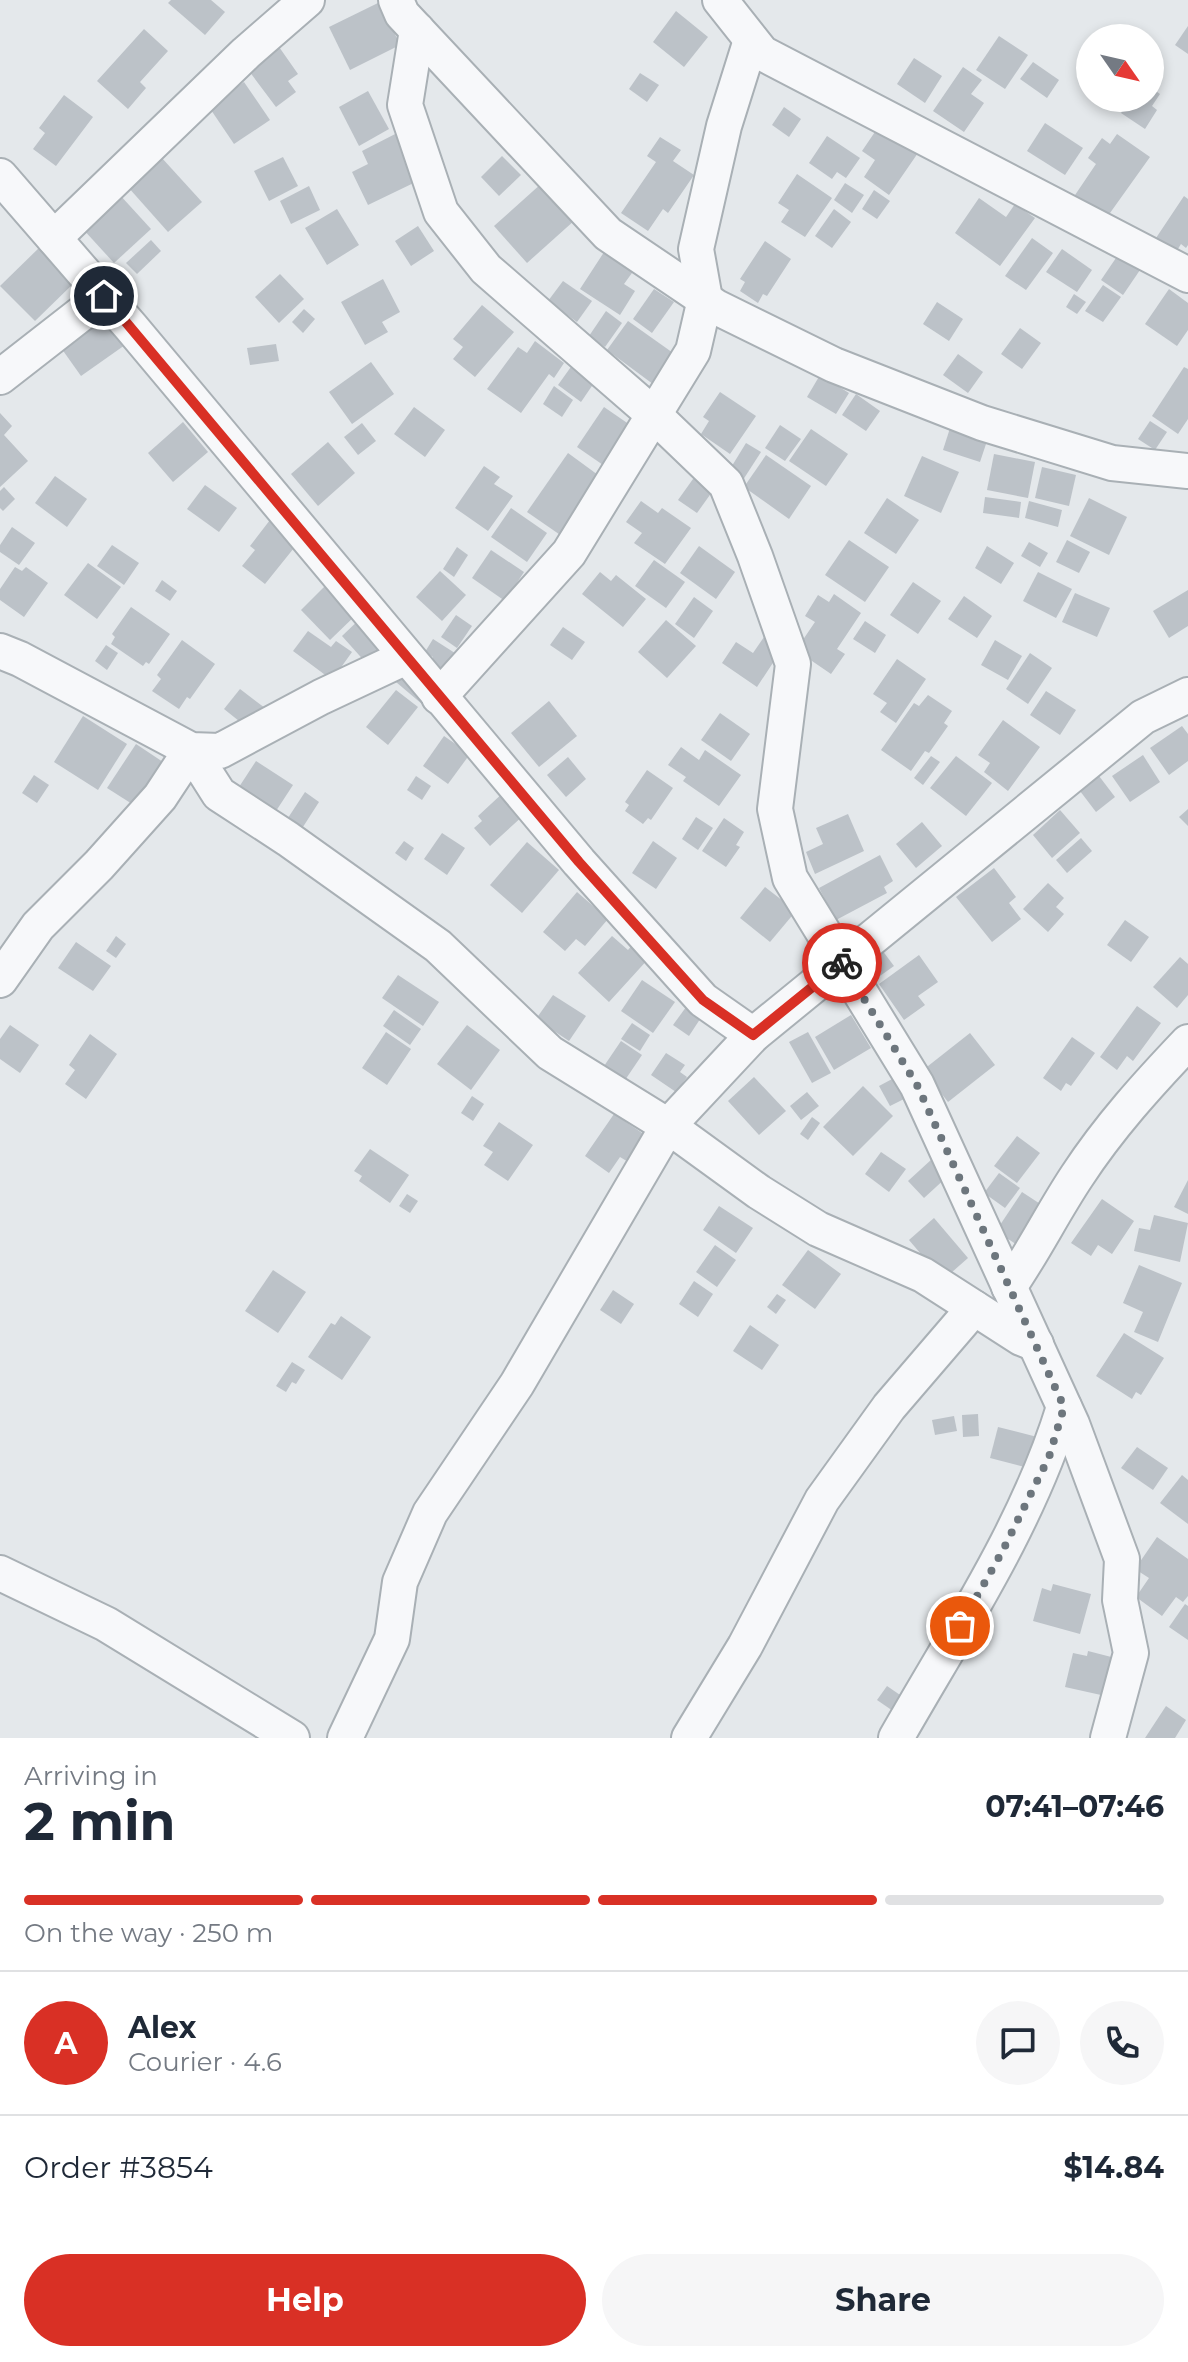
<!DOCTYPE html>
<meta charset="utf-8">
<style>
body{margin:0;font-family:Montserrat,sans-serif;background:#f6f6f7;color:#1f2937;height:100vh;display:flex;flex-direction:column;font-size:30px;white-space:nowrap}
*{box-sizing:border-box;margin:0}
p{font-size:26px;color:#747a83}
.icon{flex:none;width:44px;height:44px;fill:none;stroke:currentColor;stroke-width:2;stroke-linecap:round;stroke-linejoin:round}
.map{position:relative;height:1738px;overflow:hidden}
.details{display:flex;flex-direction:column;background:#fff;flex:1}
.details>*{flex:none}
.needle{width:52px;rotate:124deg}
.tools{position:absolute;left:1076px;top:24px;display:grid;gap:16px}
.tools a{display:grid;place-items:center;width:88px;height:88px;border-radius:50%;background:#fff;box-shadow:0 4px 12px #0003;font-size:40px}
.pin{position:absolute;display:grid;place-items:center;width:68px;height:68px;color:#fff;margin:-34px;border:4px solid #fff;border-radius:50%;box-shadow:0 2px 8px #0007}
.courier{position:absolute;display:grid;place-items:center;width:80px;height:80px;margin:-40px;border:6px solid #d93025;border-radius:50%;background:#fff;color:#222;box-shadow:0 2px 10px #0007}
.summary em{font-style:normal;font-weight:700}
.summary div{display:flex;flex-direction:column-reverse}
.summary{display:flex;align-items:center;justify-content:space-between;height:136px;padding:0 24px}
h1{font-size:52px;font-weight:700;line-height:60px}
.bar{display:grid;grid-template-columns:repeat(4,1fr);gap:12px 8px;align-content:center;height:96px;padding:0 24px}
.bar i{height:10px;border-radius:6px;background:#e0e1e3}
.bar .on{background:#d93025}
.bar p{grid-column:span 4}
.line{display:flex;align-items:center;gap:20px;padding:0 24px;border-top:2px solid #e0e1e3}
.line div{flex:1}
.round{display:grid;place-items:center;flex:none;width:84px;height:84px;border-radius:42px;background:#f6f6f7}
.action{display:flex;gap:16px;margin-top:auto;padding:16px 24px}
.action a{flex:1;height:92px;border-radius:48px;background:#d93025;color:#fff;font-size:32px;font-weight:700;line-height:92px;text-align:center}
.action a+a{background:#f6f6f7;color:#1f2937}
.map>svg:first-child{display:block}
.building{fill:#bcc2c8}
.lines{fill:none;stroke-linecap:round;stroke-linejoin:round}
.minor-casing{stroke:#a9b0b5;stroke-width:38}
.minor{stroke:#f7f8fa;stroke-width:34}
.done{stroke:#6d767d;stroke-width:8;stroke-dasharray:0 14.4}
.route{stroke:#d93025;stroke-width:10}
</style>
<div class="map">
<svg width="1188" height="1738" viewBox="0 0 1188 1738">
<rect width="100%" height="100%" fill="#e4e8eb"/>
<!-- building -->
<g class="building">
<path d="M171,0H211L225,12L205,35L168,3Z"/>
<path d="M380,2L400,45L350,70L329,27Z"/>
<path d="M676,11L708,37L684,67L653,42Z"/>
<path d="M1188,26V54L1175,45Z"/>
<path d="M144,29L168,51L140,82L146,88L128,109L97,81Z"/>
<path d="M999,36L1028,55L1005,89L976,70Z"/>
<path d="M277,44L298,74L288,81L296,92L276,107L246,67Z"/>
<path d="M914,58L942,76L925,103L897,84Z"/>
<path d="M1033,62L1059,80L1047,98L1020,79Z"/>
<path d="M963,67L982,80L971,94L984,103L964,132L933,111Z"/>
<path d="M640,73L659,85L647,102L629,89Z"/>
<path d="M244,82L270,120L234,144L209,107Z"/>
<path d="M1150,87L1160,94L1152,106L1157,110L1145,129L1121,113L1132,98H1150Z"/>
<path d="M368,91L389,129L359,146L339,107Z"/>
<path d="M64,95L93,117L56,166L33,149L45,133L39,128Z"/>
<path d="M784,107L801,119L789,137L772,125Z"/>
<path d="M881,123L920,150L889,195L864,177L875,160L862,151Z"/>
<path d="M1045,123L1083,148L1065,175L1027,151Z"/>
<path d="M401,131L424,178L368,205L352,172L368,164L362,151Z"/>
<path d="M1117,134L1150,157L1105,220L1073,198L1096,164L1088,158L1102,138L1110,144Z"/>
<path d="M827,136L860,158L846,178L837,172L832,179L809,163Z"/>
<path d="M660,137L681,150L673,161L694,175L668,213L663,209L648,231L621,213L656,162L647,156Z"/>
<path d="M502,156L521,175L499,196L481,177Z"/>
<path d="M161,157L202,202L168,232L128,187Z"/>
<path d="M283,157L298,186L269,201L254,171Z"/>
<path d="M797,174L832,198L805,237L781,222L789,210L778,203Z"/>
<path d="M542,183L575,220L527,263L494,226Z"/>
<path d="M845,183L864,195L852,213L834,200Z"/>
<path d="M309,186L320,210L291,224L280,201Z"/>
<path d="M874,190L890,201L877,219L862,209Z"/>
<path d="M119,194L151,229L114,263L82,228Z"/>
<path d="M1184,196L1188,199V245L1186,248L1181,244L1176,252L1156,238Z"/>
<path d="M979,198L1006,217L1015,204L1035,218L1000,266L955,233Z"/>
<path d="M337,209L359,245L327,265L305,228Z"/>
<path d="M834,209L851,222L832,248L815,236Z"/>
<path d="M418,226L434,251L411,266L395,241Z"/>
<path d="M1032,238L1053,253L1026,290L1005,276Z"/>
<path d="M151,240L161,251L137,274L126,263Z"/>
<path d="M765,241L791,259L767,296L763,294L758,303L740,291L745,282L740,279Z"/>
<path d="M43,244L77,280L35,321L0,286Z"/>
<path d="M608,246L637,266L624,284L635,291L620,315L580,289Z"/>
<path d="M1062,249L1092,270L1077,292L1046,272Z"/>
<path d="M1118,255L1140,270L1123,295L1101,280Z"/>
<path d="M280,274L304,299L279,323L255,297Z"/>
<path d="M383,279L400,312L382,322L388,332L365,345L341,302Z"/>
<path d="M563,281L592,301L577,322L548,301Z"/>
<path d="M1103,285L1121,297L1103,322L1085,311Z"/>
<path d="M654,289L674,302L652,333L633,319Z"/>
<path d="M1169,289L1188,303V330L1177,346L1145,324Z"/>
<path d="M1074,294L1086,302L1077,314L1066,307Z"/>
<path d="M937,302L963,319L949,341L923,324Z"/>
<path d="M482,305L514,332L475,377L453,359L463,347L453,339Z"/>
<path d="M304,309L315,319L303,333L292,322Z"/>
<path d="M606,311L622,323L605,347L589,336Z"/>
<path d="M103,314L125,345L81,376L59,345Z"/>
<path d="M628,321L683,360L661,390L607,350Z"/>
<path d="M1020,328L1041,343L1022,369L1001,354Z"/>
<path d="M535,341L564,363L554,378L549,374L521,413L487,389L518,347L527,353Z"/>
<path d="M276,344L279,361L250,365L247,348Z"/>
<path d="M958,354L983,372L968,393L943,375Z"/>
<path d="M371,362L394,394L352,424L329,392Z"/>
<path d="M573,364L596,380L581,402L558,385Z"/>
<path d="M1184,367L1188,369V419L1178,434L1152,416Z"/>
<path d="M820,375L849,393L836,414L807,397Z"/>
<path d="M554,386L573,400L562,417L543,404Z"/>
<path d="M720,392L756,416L730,454L701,434L709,421L703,417Z"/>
<path d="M856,394L880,411L866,431L842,415Z"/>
<path d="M414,407L445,430L425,457L394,434Z"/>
<path d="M604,407L633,427L606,467L577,447Z"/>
<path d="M0,413L12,426L4,435L28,461L0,487Z"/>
<path d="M1150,421L1167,432L1155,450L1138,439Z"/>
<path d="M183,422L208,452L173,482L148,453Z"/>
<path d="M362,423L376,441L358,455L344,437Z"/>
<path d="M780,425L801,439L785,461L765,448Z"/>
<path d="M951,425L988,438L980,462L943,450Z"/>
<path d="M811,429L848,454L826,486L789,461Z"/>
<path d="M328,442L355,473L318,506L291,474Z"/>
<path d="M746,443L761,452L741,483L727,474Z"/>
<path d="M568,453L609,483L569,541L527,512Z"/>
<path d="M994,454L1035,462L1028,498L987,490Z"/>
<path d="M766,455L811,486L789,519L744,487Z"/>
<path d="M922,456L959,472L941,513L904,496Z"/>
<path d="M484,466L500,477L494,484L513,496L488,531L455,508Z"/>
<path d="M1042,467L1076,475L1069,506L1035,498Z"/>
<path d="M698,472L717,485L697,513L678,500Z"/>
<path d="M55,476L87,499L67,527L35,503Z"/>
<path d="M205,485L237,508L219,532L187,509Z"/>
<path d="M4,487L15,499L3,511L0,508V491Z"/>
<path d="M985,497L1021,502L1019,518L983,513Z"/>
<path d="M887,498L919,520L896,554L864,533Z"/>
<path d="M1089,498L1127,517L1109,555L1070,536Z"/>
<path d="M641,501L658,513L662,508L691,528L665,564L634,543L642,533L626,522Z"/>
<path d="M1029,501L1062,510L1058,527L1025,518Z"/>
<path d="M511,508L547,533L527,562L491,537Z"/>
<path d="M270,520L298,543L265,584L242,566L255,550L250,546Z"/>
<path d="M12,527L35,543L19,565L0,552V545Z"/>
<path d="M849,540L889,567L865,602L825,575Z"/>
<path d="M1067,540L1090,552L1079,573L1056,562Z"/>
<path d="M1029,542L1048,553L1040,567L1021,556Z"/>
<path d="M112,545L139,563L124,585L97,566Z"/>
<path d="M699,546L735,572L716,599L680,573Z"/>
<path d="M987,546L1014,563L1001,584L975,568Z"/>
<path d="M457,547L468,555L454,577L443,569Z"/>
<path d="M491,550L524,572L505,601L472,578Z"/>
<path d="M654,560L685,582L666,608L635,586Z"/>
<path d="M88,563L121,587L97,619L64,595Z"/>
<path d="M15,567L22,571L26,567L48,583L24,617L0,600V589Z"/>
<path d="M440,571L466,595L442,621L416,597Z"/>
<path d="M600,572L611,581L616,575L646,599L623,627L582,594Z"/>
<path d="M1038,572L1072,589L1056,618L1023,601Z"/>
<path d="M162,580L177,591L170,601L155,591Z"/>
<path d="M329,582L358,613L330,640L301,610Z"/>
<path d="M913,582L941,601L918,634L890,615Z"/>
<path d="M1188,590V626L1169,638L1153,611Z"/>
<path d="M1075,593L1110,608L1097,637L1062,622Z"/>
<path d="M834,594L861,613L837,649L845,654L831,674L796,650L815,622L805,616L818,595L829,602Z"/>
<path d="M964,596L992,616L977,638L948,619Z"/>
<path d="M694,597L713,611L694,638L675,624Z"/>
<path d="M131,607L170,634L149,664L146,662L143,666L111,644L115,637L112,634Z"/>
<path d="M456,615L472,626L457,648L441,637Z"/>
<path d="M363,616L389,643L367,664L342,636Z"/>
<path d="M666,620L696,646L667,678L638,652Z"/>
<path d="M865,621L886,635L875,653L853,639Z"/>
<path d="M563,627L585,642L572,660L550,645Z"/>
<path d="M308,631L331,647L336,641L352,652L332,680L293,651Z"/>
<path d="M764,637L782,649L757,687L722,663L736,642L753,653Z"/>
<path d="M433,639L458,655L445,675L428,665L433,657L425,652Z"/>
<path d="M182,640L215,664L190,699L187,697L179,709L152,691L161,679L157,675Z"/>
<path d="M995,640L1022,656L1008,680L981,665Z"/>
<path d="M106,645L118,653L107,670L95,661Z"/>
<path d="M1030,653L1052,668L1028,704L1006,689Z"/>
<path d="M897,659L926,679L896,723L880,712L887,703L873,694Z"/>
<path d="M405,672L431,695L422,704L396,682Z"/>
<path d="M240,689L265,708L249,729L224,709Z"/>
<path d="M396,690L418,707L388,745L366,727Z"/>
<path d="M1046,691L1076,710L1060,735L1030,715Z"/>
<path d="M928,695L952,711L944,723L948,726L929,753L925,751L911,771L881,750L914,703L919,706Z"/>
<path d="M549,701L577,736L539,767L511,733Z"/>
<path d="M720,713L750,734L731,761L701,740Z"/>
<path d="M83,716L127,744L98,790L54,762Z"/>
<path d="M1003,720L1040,747L1008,791L984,772L990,763L978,755Z"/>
<path d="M1182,726L1188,734V761L1169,775L1150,748Z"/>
<path d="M444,736L470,754L448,784L423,766Z"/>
<path d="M136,744L169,766L140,809L107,788Z"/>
<path d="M681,747L699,760L705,750L741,775L719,806L683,781L686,777L668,765Z"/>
<path d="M1143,755L1160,782L1130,802L1112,776Z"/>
<path d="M931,756L940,762L923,785L914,778Z"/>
<path d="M956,756L992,783L966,816L930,788Z"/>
<path d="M568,757L586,779L566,797L547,775Z"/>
<path d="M256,761L293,785L276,811L239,787Z"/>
<path d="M647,770L673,788L651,820L648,818L643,824L625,811L629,805L625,802Z"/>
<path d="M34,775L49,785L37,803L22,793Z"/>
<path d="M416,776L431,786L422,800L407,790Z"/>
<path d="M1099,776L1115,797L1096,812L1080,791Z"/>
<path d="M505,791L525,814L490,846L474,828L482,821L478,816Z"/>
<path d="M305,792L319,802L301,830L286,821Z"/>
<path d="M1188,809V826L1179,817Z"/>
<path d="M1060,810L1080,833L1052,858L1033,835Z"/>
<path d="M848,814L864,851L815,874L806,852L823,844L816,828Z"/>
<path d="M696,817L713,828L698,850L682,839Z"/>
<path d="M724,818L744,832L736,845L740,847L726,867L702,851Z"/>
<path d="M922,822L942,846L916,868L896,844Z"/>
<path d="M442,833L465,848L447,875L424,859Z"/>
<path d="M1081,838L1092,851L1067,873L1056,860Z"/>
<path d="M404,841L414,848L406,861L395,853Z"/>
<path d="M653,841L677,858L656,889L632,873Z"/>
<path d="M527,842L559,870L522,913L490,885Z"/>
<path d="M880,855L893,881L884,887L887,893L836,920L819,888Z"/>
<path d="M994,868L1016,897L1009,903L1021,919L992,942L956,897Z"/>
<path d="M1048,883L1064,898L1056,907L1064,914L1048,932L1023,909Z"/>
<path d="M765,887L796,911L770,942L740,918Z"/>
<path d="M577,892L608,919L585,946L576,939L565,951L543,932Z"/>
<path d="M1125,920L1149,937L1131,962L1107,945Z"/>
<path d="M116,936L126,944L116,958L106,951Z"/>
<path d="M612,936L628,950L634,943L650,957L609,1002L578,973Z"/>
<path d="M76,942L111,966L93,991L58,968Z"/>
<path d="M882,950L894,966L870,983L859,967Z"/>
<path d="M919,955L938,982L918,996L925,1005L904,1020L879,984Z"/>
<path d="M1180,957L1188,964V995L1177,1008L1153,987Z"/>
<path d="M398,975L439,1002L423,1026L382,998Z"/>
<path d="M642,980L675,1002L653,1033L621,1011Z"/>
<path d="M553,995L586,1016L569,1041L536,1019Z"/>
<path d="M689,1003L704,1013L689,1036L673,1025Z"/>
<path d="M1137,1006L1161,1023L1133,1061L1127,1056L1117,1070L1100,1057Z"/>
<path d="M394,1010L421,1029L410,1045L383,1026Z"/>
<path d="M851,1015L871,1048L834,1070L815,1037Z"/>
<path d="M632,1023L650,1035L640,1051L621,1039Z"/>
<path d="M10,1025L39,1045L20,1073L0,1059V1039Z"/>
<path d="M467,1025L500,1050L471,1090L437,1064Z"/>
<path d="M386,1032L411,1049L387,1085L362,1068Z"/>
<path d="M808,1032L831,1073L812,1083L789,1042Z"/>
<path d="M970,1033L995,1065L948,1102L923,1070Z"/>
<path d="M90,1034L117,1054L86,1099L65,1084L75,1070L69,1065Z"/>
<path d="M1072,1037L1095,1053L1071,1086L1066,1083L1061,1091L1043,1078Z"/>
<path d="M621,1041L642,1055L621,1086L600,1072Z"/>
<path d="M666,1053L685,1065L680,1072L687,1077L676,1092L651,1075Z"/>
<path d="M754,1077L786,1111L759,1135L728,1101Z"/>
<path d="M894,1078L904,1099L890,1106L879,1086Z"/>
<path d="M863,1086L893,1116L853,1156L823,1127Z"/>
<path d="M807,1092L819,1106L801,1120L790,1106Z"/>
<path d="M472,1096L484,1104L473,1121L461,1113Z"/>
<path d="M614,1114L648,1137L630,1163L620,1157L609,1173L585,1156Z"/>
<path d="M812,1117L820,1123L808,1140L800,1134Z"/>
<path d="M499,1122L533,1145L508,1181L484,1165L493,1152L483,1146Z"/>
<path d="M1017,1136L1040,1153L1017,1183L994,1166Z"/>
<path d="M370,1149L409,1175L390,1203L359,1181L362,1176L354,1171Z"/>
<path d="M881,1152L906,1169L889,1192L865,1174Z"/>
<path d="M932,1159L948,1176L924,1198L908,1181Z"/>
<path d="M999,1173L1020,1188L1005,1208L984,1193Z"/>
<path d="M1188,1180V1214L1174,1207Z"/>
<path d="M1022,1192L1051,1211L1025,1250L996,1231Z"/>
<path d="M407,1194L418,1201L410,1213L399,1206Z"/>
<path d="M1102,1199L1134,1221L1112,1254L1098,1245L1091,1256L1071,1243Z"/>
<path d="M719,1206L753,1228L736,1253L703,1230Z"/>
<path d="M1154,1215L1188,1223L1180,1262L1134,1251L1139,1228L1150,1230Z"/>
<path d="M934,1218L968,1258L943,1280L909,1240Z"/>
<path d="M715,1245L736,1260L717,1287L696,1272Z"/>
<path d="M808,1250L841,1274L815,1309L782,1285Z"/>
<path d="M1139,1265L1182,1283L1158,1342L1134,1332L1143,1312L1123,1303Z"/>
<path d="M273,1270L306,1292L278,1333L245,1311Z"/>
<path d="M694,1281L713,1294L698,1317L679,1304Z"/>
<path d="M613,1290L634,1304L621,1324L600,1310Z"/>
<path d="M777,1294L786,1300L776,1314L767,1307Z"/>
<path d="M341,1316L371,1337L342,1380L308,1357L331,1323L335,1325Z"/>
<path d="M750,1325L779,1345L762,1370L733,1351Z"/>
<path d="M1124,1333L1164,1358L1141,1395L1136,1392L1132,1399L1096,1376Z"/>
<path d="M292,1362L305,1370L296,1384L292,1382L286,1392L276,1386Z"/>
<path d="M978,1414L979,1436L963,1437L962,1415Z"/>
<path d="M954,1416L957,1431L935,1435L932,1420Z"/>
<path d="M998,1427L1045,1439L1036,1470L990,1458Z"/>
<path d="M1137,1447L1168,1468L1153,1490L1121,1468Z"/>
<path d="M1182,1475L1188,1480V1524L1160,1503Z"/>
<path d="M1157,1537L1188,1559V1596L1183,1602L1176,1597L1162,1616L1136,1597L1149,1578L1135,1569Z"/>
<path d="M1053,1584L1091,1594L1080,1634L1033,1621L1042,1588L1051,1591Z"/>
<path d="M1185,1604L1188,1606V1640L1169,1627Z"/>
<path d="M1088,1651L1119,1659L1110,1697L1065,1687L1073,1653L1087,1656Z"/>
<path d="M887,1686L903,1697L893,1711L877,1700Z"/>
<path d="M1166,1706L1186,1720L1175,1738H1145Z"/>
</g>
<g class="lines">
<defs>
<g id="minor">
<path d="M396,0L402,14L608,234L716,307L834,365L982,423L1112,463L1188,471"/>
<path d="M720,0L762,53L1188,275"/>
<path d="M417,30L405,105L441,212L486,269L654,415L726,484L755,556L793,664L775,809L790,878L917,1085L1072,1424L1122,1559L1120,1600L1131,1653L1108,1738"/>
<path d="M0,176L131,327L579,862L703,1000L753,1035"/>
<path d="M54,238L246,53L307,0"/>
<path d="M0,377L104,296"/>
<path d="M0,651L20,659L191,750L220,751L321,697L406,657"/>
<path d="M439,697L569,553L693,351L705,299L696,249L724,126L751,40"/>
<path d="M0,980L38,926L99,865L160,797L191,750L219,794L288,839L438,946L550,1053L668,1126L759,1192L818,1229L923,1275L1021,1338L1036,1344"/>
<path d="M1009,1287C1034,1251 1053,1212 1077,1176C1109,1127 1148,1084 1188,1042"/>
<path d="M0,1573L106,1624L292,1738"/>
<path d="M345,1738L392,1639L400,1582L430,1513L517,1384L668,1126L753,1035L1143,717L1188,695"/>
<path d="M689,1738L745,1646L822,1500L889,1407L974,1308"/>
<path d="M896,1738C957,1631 1028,1525 1064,1407"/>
</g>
</defs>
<!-- minor casing -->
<use href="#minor" class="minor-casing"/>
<!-- minor -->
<use href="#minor" class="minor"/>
</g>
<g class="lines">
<!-- done -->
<path class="done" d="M842,963L917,1085L1064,1407L1049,1457L1002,1552L960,1626"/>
<!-- route -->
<path class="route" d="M104,296L579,862L703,1000L753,1035L842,963"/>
</g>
</svg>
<div class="tools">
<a><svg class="needle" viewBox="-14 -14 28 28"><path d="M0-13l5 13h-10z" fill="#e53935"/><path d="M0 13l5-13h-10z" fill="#747a83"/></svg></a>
</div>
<div class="pin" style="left:960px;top:1626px;background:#ea580c"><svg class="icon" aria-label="bag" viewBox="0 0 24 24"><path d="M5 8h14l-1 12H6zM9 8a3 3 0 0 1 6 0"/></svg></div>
<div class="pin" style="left:104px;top:296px;background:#1f2937"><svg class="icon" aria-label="home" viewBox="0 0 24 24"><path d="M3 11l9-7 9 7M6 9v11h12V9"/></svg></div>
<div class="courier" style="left:842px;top:963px"><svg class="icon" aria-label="bike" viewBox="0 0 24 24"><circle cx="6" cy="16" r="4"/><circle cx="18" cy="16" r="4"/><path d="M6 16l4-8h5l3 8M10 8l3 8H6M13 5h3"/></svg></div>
</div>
<section class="details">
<div class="summary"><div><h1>2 min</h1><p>Arriving in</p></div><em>07:41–07:46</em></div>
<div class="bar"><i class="on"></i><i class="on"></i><i class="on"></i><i></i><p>On the way · 250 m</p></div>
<div class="line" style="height:144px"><b class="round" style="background:#d93025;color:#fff">A</b><div><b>Alex</b><p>Courier · 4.6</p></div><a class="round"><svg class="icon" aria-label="chat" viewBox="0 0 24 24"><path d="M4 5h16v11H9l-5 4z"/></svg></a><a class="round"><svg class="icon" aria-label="phone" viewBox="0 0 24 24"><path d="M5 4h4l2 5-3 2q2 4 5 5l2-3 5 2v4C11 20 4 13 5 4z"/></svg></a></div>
<div class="line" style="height:104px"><div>Order #3854</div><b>$14.84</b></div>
<div class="action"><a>Help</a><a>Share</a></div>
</section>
